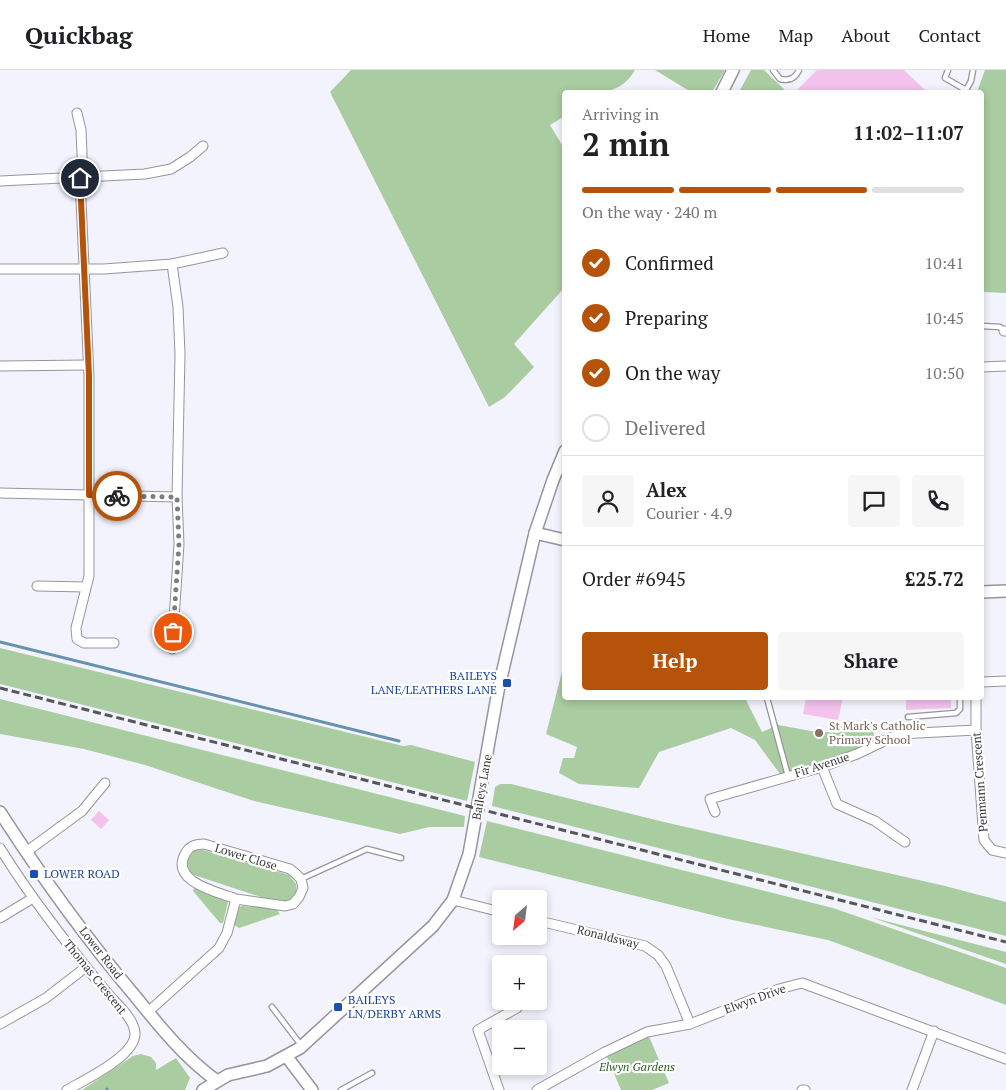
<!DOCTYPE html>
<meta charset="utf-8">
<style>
body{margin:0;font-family:"PT Serif",serif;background:#f6f6f6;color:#202124;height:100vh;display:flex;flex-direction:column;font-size:19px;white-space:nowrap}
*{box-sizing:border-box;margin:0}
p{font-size:16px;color:#757577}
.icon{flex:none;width:28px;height:28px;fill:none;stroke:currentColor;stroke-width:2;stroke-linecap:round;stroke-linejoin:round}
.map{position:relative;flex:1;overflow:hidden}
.details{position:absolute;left:562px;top:20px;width:422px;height:610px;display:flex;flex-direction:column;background:#fff;border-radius:5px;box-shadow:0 2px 8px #0003}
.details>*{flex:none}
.needle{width:32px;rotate:208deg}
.buttons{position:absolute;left:492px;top:820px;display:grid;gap:10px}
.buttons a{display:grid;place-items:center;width:55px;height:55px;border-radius:5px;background:#fff;box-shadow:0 2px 8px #0003;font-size:25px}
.pin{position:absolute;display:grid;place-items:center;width:42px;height:42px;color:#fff;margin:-21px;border:2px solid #fff;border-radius:50%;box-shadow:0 1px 5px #0007}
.courier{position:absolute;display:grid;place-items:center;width:50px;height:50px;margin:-25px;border:4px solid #b45309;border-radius:50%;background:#fff;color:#222;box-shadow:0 1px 6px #0007}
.headline em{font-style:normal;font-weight:700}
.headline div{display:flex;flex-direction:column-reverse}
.headline{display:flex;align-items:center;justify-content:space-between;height:85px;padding:0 20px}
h1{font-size:32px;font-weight:700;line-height:38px}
.bar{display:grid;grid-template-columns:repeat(4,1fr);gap:8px 5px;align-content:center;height:60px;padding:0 20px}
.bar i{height:6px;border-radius:4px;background:#e0e0e0}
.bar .selected{background:#b45309}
.bar p{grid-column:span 4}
.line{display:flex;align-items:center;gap:12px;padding:0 20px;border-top:1px solid #e0e0e0}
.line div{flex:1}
.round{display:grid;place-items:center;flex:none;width:52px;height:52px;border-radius:5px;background:#f6f6f6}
ol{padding:0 20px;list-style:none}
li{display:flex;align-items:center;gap:15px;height:55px}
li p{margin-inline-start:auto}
li .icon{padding:5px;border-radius:50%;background:#b45309;color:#fff;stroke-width:4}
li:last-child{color:#757577}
li i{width:28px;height:28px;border:2px solid #e0e0e0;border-radius:50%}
.primary-button{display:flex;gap:10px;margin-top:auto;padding:10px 20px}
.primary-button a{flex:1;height:58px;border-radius:5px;background:#b45309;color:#fff;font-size:20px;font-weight:700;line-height:58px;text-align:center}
.primary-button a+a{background:#f6f6f6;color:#202124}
header{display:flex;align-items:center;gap:30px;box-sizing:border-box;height:70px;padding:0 25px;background:#fff;border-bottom:1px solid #e0e0e0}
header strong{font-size:24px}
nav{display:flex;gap:28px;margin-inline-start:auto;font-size:18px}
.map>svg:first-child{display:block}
.green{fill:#aacca1}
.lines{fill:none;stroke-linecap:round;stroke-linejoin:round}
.stream{stroke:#6792ab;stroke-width:3}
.building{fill:#f3c3ee}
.lane-casing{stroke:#96959e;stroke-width:7}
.street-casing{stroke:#96959e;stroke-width:11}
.secondary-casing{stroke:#96959e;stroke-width:14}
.lane{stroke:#fff;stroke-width:4.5}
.street{stroke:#fff;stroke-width:9}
.secondary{stroke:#fff;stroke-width:11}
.rail{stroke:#55555a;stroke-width:3;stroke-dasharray:8 4;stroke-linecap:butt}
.done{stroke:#7c7c82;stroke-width:5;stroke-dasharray:0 9}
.route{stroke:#b45309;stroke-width:6}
.transit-dot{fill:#1a4fb4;stroke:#fff;stroke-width:2}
.education-dot{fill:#8d6e63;stroke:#fff;stroke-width:2}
.labels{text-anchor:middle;stroke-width:4.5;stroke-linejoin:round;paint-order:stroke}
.transit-label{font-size:12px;fill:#164399;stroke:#fff;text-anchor:start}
.education-label{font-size:12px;fill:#785e54;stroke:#fff;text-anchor:start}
.street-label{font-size:12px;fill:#3c3c40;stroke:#fff}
.park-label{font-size:12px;font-style:italic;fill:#2b5c1b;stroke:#fff}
</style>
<header>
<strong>Quickbag</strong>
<nav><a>Home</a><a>Map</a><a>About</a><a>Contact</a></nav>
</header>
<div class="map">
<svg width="1006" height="1020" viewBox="0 0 1006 1020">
<rect width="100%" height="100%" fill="#f3f3fd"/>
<!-- green -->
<g class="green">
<path d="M351,0H635C619,28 593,22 565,22V46L550,55L565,80V217L514,274L534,297L505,327L489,337L330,22Z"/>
<path d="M655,0H725L712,22H691Z"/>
<path d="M751,0H764L787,22H739Z"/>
<path d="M985,0H1006V223L983,222L982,22H977Z"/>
<path d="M0,578L403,676L411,675L475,692L467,731L0,614Z"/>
<path d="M565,590V628H745L762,662L778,655L811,661L839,663L843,650L870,654L878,674L783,708L755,670L731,658L659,682L639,718L579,714L559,703L563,688H574L577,677L546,664Z"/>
<path d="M0,629L465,746L464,757H429L400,764L254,731L145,695L84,679L0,664Z"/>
<path d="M500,714H511L664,752L945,816L1006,832V866L492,736L495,717Z"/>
<path d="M487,751L833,838L1006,898V935L828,870L728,849L479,787Z"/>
<path d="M200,779L289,805L296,814C298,827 291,831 279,833L191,804L186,791L194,781Z"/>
<path d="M194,818L228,832L223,853H220L193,821Z"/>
<path d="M242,836L276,839L280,844L239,858L234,855L238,838Z"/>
<path d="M870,847L1006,882V894Z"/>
<path d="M647,962L669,1013L652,1020H621L605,982Z"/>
<path d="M141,984L151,987L156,993V1000L176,988L190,1008L185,1020H82L133,986Z"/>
</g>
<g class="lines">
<!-- stream -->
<g class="stream">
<path d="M0,572L399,671"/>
<path d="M107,1020V1019"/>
</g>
</g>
<!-- building -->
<g class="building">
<path d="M817,0H904L927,22H795Z"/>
<path d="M806,628H843L838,650L803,644Z"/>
<path d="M906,628H951V638L906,640Z"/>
<path d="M99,741L109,750L101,759L91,750Z"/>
</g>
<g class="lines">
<defs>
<g id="lane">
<path d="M773,0L780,9C788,11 795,9 799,0"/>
<path d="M948,0L945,8L966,20L971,11L973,0"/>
<path d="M982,256L1000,257L1004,261"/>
<path d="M767,628L788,706"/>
<path d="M908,647L956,643L960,639V628"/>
<path d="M301,809L367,779L401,788"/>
<path d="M272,937L301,975"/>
<path d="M341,1020L372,1003"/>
</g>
<g id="street">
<path d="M77,43L81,60L83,108"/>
<path d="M80,108L89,306V506L76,558L77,569L84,573H114"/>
<path d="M0,111L145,104L171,99L190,87L203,76"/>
<path d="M172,194L178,237L180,284L177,427L179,474L172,579"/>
<path d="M0,199H104L172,194L223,183"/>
<path d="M1004,261H1006"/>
<path d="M0,296L88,295"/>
<path d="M982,297L1006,296"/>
<path d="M0,423L177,427"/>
<path d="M37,516L86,517"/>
<path d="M982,612L1006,611"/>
<path d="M976,628V660L984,770L992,780L1006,783"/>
<path d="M822,697L837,734L875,751L905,772"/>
<path d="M715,742L710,729L822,697L857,684L899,664L976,660"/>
<path d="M0,778C32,830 70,878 109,925C118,935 134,949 135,963C136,986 84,1010 67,1020"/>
<path d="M26,782L82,741L105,713"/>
<path d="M453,830L501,842"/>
<path d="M0,848L33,828"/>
<path d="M539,851L645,876L658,885L666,896L690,954"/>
<path d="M148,942L219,878L227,863L236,829L285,836L293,834L299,827L303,818L301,809L296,804L290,799L204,774C195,774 189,776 185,784C170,812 218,822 236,829"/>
<path d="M0,954L46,928L86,897"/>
<path d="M499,1020L478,960L517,938"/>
<path d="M537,1020L605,982L647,962L690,954L779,919L802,913L1006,989"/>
<path d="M802,1020H805"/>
<path d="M912,1020L934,961"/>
</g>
<g id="secondary">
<path d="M722,22L733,0"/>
<path d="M535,463L565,470"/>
<path d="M982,522L1006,521"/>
<path d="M0,742C41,806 86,868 135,926C160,957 185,988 217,1011"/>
<path d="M287,987L312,1020"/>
<path d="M203,1020L228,1005L267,996L300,978L433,856L453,830L469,784L498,621L535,463L553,410L565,381"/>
</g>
</defs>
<!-- lane casing -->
<use href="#lane" class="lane-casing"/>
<!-- street casing -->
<use href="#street" class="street-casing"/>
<!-- secondary casing -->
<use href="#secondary" class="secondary-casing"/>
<!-- lane -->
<use href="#lane" class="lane"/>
<!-- street -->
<use href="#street" class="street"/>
<!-- secondary -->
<use href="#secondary" class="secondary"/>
<!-- rail -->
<path class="rail" d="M0,618L1006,872"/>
</g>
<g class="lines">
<!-- done -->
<path class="done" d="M117,426L177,427L179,474L173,562"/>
<!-- route -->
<path class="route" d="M80,108L89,306V425L117,426"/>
</g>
<!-- markers -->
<g class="transit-dot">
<rect x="502" y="608" width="10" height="10" rx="2.5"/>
<rect x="29" y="799" width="10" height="10" rx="2.5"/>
<rect x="333" y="932" width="10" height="10" rx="2.5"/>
</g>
<circle class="education-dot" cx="819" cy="663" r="5"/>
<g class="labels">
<!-- transit labels -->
<g class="transit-label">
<text x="497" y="610" text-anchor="end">BAILEYS<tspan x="497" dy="14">LANE/LEATHERS LANE</tspan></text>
<text x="44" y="808">LOWER ROAD</text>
<text x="348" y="934">BAILEYS<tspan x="348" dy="14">LN/DERBY ARMS</tspan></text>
</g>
<!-- education labels -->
<g class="education-label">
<text x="829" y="660">St Mark's Catholic<tspan x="829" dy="14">Primary School</tspan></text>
</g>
<!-- street labels -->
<g class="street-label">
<text transform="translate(822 695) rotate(-18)" y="4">Fir Avenue</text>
<text transform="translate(980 712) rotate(-94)" y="4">Penmann Crescent</text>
<text transform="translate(482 717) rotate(-80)" y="4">Baileys Lane</text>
<text transform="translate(246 787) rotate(17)" y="4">Lower Close</text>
<text transform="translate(608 867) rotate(14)" y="4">Ronaldsway</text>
<text transform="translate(101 883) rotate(52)" y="4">Lower Road</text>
<text transform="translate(95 907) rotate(51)" y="4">Thomas Crescent</text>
<text transform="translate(755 929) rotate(-20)" y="4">Elwyn Drive</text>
</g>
<!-- park labels -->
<g class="park-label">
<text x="637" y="1001">Elwyn Gardens</text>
</g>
</g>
</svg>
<div class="buttons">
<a><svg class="needle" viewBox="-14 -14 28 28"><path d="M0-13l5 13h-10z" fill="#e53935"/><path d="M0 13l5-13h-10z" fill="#757577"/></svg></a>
<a>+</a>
<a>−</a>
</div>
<div class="pin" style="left:173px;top:562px;background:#ea580c"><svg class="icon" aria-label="bag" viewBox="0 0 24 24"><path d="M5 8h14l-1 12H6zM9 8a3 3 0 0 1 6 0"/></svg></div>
<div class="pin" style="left:80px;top:108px;background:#1f2937"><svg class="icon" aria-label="home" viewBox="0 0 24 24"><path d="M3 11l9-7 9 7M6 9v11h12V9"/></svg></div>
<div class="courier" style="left:117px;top:426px"><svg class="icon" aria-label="bike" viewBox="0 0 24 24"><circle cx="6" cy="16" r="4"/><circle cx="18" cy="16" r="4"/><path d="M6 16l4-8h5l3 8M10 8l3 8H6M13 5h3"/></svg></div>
<section class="details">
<div class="headline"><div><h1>2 min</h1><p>Arriving in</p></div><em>11:02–11:07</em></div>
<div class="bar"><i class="selected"></i><i class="selected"></i><i class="selected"></i><i></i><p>On the way · 240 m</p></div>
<ol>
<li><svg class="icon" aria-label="check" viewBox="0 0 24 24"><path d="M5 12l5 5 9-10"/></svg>Confirmed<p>10:41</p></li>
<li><svg class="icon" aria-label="check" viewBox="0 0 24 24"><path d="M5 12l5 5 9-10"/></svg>Preparing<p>10:45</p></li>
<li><svg class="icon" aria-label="check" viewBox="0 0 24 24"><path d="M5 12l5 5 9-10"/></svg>On the way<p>10:50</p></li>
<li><i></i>Delivered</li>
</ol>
<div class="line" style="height:90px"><a class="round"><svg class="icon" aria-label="person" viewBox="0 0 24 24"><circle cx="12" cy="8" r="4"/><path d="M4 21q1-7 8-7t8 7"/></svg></a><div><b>Alex</b><p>Courier · 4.9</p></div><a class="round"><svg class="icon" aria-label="chat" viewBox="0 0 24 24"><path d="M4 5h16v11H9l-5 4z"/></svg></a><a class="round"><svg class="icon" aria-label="phone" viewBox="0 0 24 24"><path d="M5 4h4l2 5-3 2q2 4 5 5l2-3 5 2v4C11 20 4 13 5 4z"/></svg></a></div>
<div class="line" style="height:65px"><div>Order #6945</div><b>£25.72</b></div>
<div class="primary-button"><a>Help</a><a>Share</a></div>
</section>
</div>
